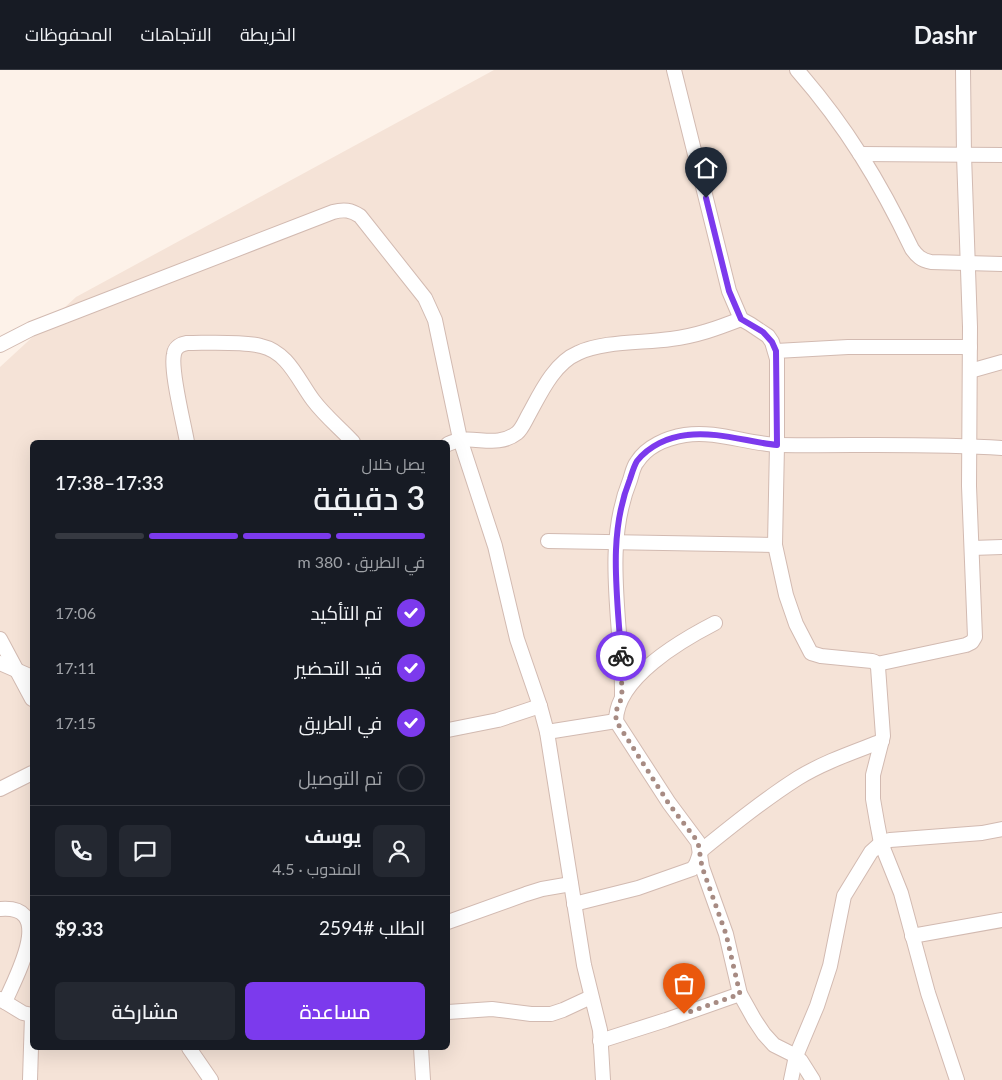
<!DOCTYPE html>
<html lang="ar">
<meta charset="utf-8">
<style>
body{margin:0;font-family:Lato,Cairo,sans-serif;background:#242831;color:#f1f3f6;direction:rtl;height:100vh;display:flex;flex-direction:column;font-size:19px;white-space:nowrap}
*{box-sizing:border-box;margin:0}
p{font-size:16px;color:#9ea1a6}
.icon{flex:none;width:28px;height:28px;fill:none;stroke:currentColor;stroke-width:2;stroke-linecap:round;stroke-linejoin:round}
.map{position:relative;flex:1;overflow:hidden;direction:ltr}
.side{position:absolute;left:30px;top:370px;width:420px;height:610px;display:flex;flex-direction:column;background:#171b24;border-radius:8px;box-shadow:0 5px 20px #0002;direction:rtl}
.side>*{flex:none}
.pin{position:absolute;display:grid;place-items:center;width:42px;height:42px;color:#fff;margin:-51px -21px;border-radius:50% 50% 50% 0;rotate:-45deg;box-shadow:0 0 5px #0007}
.pin .icon{rotate:45deg}
.courier{position:absolute;display:grid;place-items:center;width:50px;height:50px;margin:-25px;border:4px solid #7c3aed;border-radius:50%;background:#fff;color:#222;box-shadow:0 1px 6px #0007}
.summary em{font-style:normal;font-weight:600}
.summary div{display:flex;flex-direction:column-reverse}
.summary{display:flex;align-items:center;justify-content:space-between;height:85px;padding:0 25px}
h1{font-size:32px;font-weight:600;line-height:38px}
.bar{display:grid;grid-template-columns:repeat(4,1fr);gap:8px 5px;align-content:center;height:60px;padding:0 25px}
.bar i{height:6px;border-radius:4px;background:#363941}
.bar .current{background:#7c3aed}
.bar p{grid-column:span 4}
.line{display:flex;align-items:center;gap:12px;padding:0 25px;border-top:1px solid #363941}
.line div{flex:1}
.round{display:grid;place-items:center;flex:none;width:52px;height:52px;border-radius:8px;background:#242831}
ol{padding:0 25px;list-style:none}
li{display:flex;align-items:center;gap:15px;height:55px}
li p{margin-inline-start:auto}
li .icon{padding:5px;border-radius:50%;background:#7c3aed;color:#fff;stroke-width:4}
li:last-child{color:#9ea1a6}
li i{width:28px;height:28px;border:2px solid #363941;border-radius:50%}
.button{display:flex;gap:10px;margin-top:auto;padding:10px 25px}
.button a{flex:1;height:58px;border-radius:8px;background:#7c3aed;color:#fff;font-size:20px;font-weight:600;line-height:58px;text-align:center}
.button a+a{background:#242831;color:#f1f3f6}
header{display:flex;align-items:center;gap:30px;box-sizing:border-box;height:70px;padding:0 25px;background:#171b24;border-bottom:1px solid #363941}
header strong{font-size:24px}
nav{display:flex;gap:28px;margin-inline-start:auto;font-size:18px}
.map>svg:first-child{display:block}
.residential{fill:#f5e3d7;fill-rule:evenodd}
.lines{fill:none;stroke-linecap:round;stroke-linejoin:round}
.minor-casing{stroke:#d2bab1;stroke-width:16}
.minor{stroke:#fff;stroke-width:14}
.done{stroke:#a78b83;stroke-width:5;stroke-dasharray:0 9}
.route{stroke:#7c3aed;stroke-width:6}
</style>
<header>
<strong>Dashr</strong>
<nav><a>الخريطة</a><a>الاتجاهات</a><a>المحفوظات</a></nav>
</header>
<div class="map">
<svg width="1002" height="1010" viewBox="0 0 1002 1010">
<rect width="100%" height="100%" fill="#fdf2e9"/>
<!-- residential -->
<path class="residential" d="M494,0H1002V1010H0V297L76,227ZM32,372H448V978H32Z"/>
<g class="lines">
<defs>
<g id="minor">
<path d="M674,0L729,221L741,249L750,254L768,266L772,272L777,289V375L775,475L786,525L796,554L811,583L821,586L872,591L875,592L878,597L883,666L873,705V729L877,752L881,773L901,823L928,923L957,1010"/>
<path d="M797,0C846,56 880,112 912,179C917,186 921,190 931,192L1002,194"/>
<path d="M860,84L1002,85"/>
<path d="M0,275L31,259L333,142C344,139 351,140 360,146L425,228L435,250L460,369L495,476L517,569L540,636L547,662L584,895L600,960L603,1010"/>
<path d="M776,281L848,277H970"/>
<path d="M970,301L1002,292"/>
<path d="M187,372C184,354 170,300 174,284C175,277 181,274 187,273C208,273 242,271 261,276C288,282 298,310 313,330C325,346 340,358 353,372"/>
<path d="M448,374C470,362 495,380 517,363C522,359 525,351 529,344C540,324 554,293 578,283C602,271 644,273 671,269C696,266 718,258 741,249"/>
<path d="M548,471L775,475"/>
<path d="M972,478L1002,477"/>
<path d="M715,553C682,570 616,608 616,651L669,733L698,772L702,797L726,864L740,924L754,949L764,964L774,975L796,986L801,991L813,1010"/>
<path d="M0,569L32,629"/>
<path d="M0,593L32,607"/>
<path d="M877,594L966,575L972,572L975,567L969,416L970,257L964,85L963,0"/>
<path d="M622,627C623,555 602,479 630,410C632,404 633,397 637,392C647,376 667,368 685,365C716,360 748,374 779,375C853,376 928,373 1002,378"/>
<path d="M448,660L498,650L540,636"/>
<path d="M547,662L616,651"/>
<path d="M0,719L32,703"/>
<path d="M574,834L638,818L692,799C699,794 697,785 703,779C734,754 765,729 798,708C824,692 854,682 882,671"/>
<path d="M0,839C57,834 15,908 5,932"/>
<path d="M448,852L526,824L542,819L571,814"/>
<path d="M912,866L1002,850"/>
<path d="M0,929L23,943L32,945"/>
<path d="M448,942L492,939L531,944H551L563,940L591,927"/>
<path d="M600,971L666,950L740,924"/>
<path d="M189,978L211,1010"/>
<path d="M421,978L423,1010"/>
<path d="M30,1010L32,945"/>
<path d="M791,1010L796,986L817,936L830,896L844,826L871,782L881,773L890,770L982,763L1002,759"/>
</g>
</defs>
<!-- minor casing -->
<use href="#minor" class="minor-casing"/>
<!-- minor -->
<use href="#minor" class="minor"/>
</g>
<g class="lines">
<!-- done -->
<path class="done" d="M621,586L622,627L616,641V651L669,734L698,772L702,797L726,864L740,924L684,944"/>
<!-- route -->
<path class="route" d="M621,586C618,527 607,466 630,409C632,403 634,396 637,391C649,376 668,367 687,365C716,361 748,372 777,375L776,281L772,272L763,262L741,249L729,221L706,128"/>
</g>
</svg>
<div class="pin" style="left:684px;top:944px;background:#ea580c"><svg class="icon" aria-label="bag" viewBox="0 0 24 24"><path d="M5 8h14l-1 12H6zM9 8a3 3 0 0 1 6 0"/></svg></div>
<div class="pin" style="left:706px;top:128px;background:#1f2937"><svg class="icon" aria-label="home" viewBox="0 0 24 24"><path d="M3 11l9-7 9 7M6 9v11h12V9"/></svg></div>
<div class="courier" style="left:621px;top:586px"><svg class="icon" aria-label="bike" viewBox="0 0 24 24"><circle cx="6" cy="16" r="4"/><circle cx="18" cy="16" r="4"/><path d="M6 16l4-8h5l3 8M10 8l3 8H6M13 5h3"/></svg></div>
<section class="side">
<div class="summary"><div><h1>3 دقيقة</h1><p>يصل خلال</p></div><em>17:33–17:38</em></div>
<div class="bar"><i class="current"></i><i class="current"></i><i class="current"></i><i></i><p>في الطريق · 380 m</p></div>
<ol>
<li><svg class="icon" aria-label="check" viewBox="0 0 24 24"><path d="M5 12l5 5 9-10"/></svg>تم التأكيد<p>17:06</p></li>
<li><svg class="icon" aria-label="check" viewBox="0 0 24 24"><path d="M5 12l5 5 9-10"/></svg>قيد التحضير<p>17:11</p></li>
<li><svg class="icon" aria-label="check" viewBox="0 0 24 24"><path d="M5 12l5 5 9-10"/></svg>في الطريق<p>17:15</p></li>
<li><i></i>تم التوصيل</li>
</ol>
<div class="line" style="height:90px"><a class="round"><svg class="icon" aria-label="person" viewBox="0 0 24 24"><circle cx="12" cy="8" r="4"/><path d="M4 21q1-7 8-7t8 7"/></svg></a><div><b>يوسف</b><p>المندوب · 4.5</p></div><a class="round"><svg class="icon" aria-label="chat" viewBox="0 0 24 24"><path d="M4 5h16v11H9l-5 4z"/></svg></a><a class="round"><svg class="icon" aria-label="phone" viewBox="0 0 24 24"><path d="M5 4h4l2 5-3 2q2 4 5 5l2-3 5 2v4C11 20 4 13 5 4z"/></svg></a></div>
<div class="line" style="height:65px"><div>الطلب #2594</div><b>$9.33</b></div>
<div class="button"><a>مساعدة</a><a>مشاركة</a></div>
</section>
</div>
